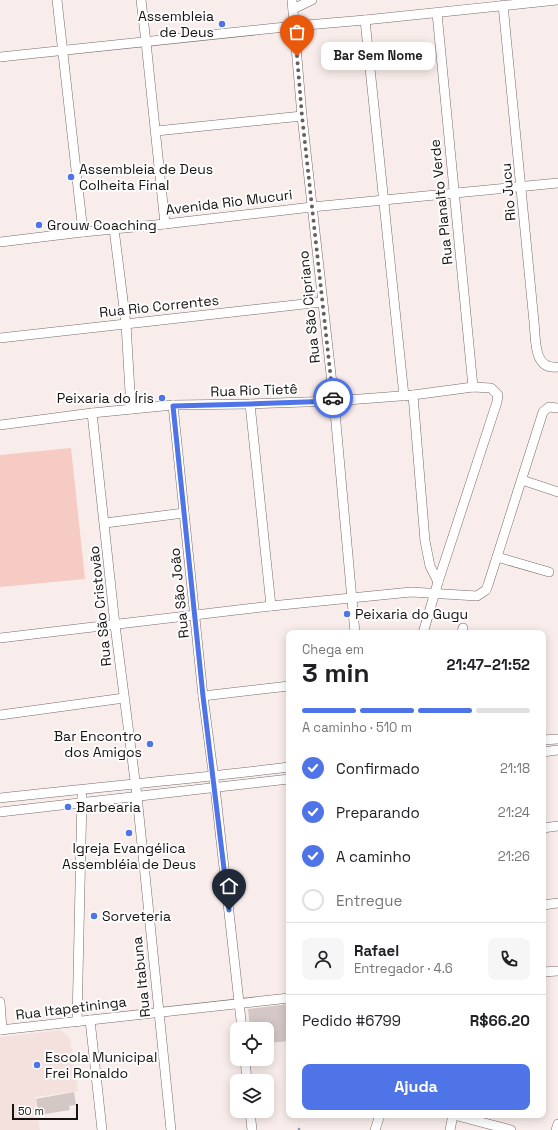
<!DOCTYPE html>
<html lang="pt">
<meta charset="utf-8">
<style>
body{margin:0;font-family:"Space Grotesk",sans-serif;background:#f6f6f6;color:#202124;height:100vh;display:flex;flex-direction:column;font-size:15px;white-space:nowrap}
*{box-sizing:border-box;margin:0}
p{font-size:13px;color:#757577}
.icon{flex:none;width:22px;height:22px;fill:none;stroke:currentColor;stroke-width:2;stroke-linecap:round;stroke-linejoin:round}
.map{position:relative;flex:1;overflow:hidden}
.panel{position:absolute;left:286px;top:630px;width:260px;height:488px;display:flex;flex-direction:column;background:#fff;border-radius:8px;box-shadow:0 2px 10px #0003}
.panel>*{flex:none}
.tools{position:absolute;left:230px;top:1022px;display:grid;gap:8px}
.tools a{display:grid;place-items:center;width:44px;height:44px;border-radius:8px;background:#fff;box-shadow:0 2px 10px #0003;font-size:20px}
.scale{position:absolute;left:12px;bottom:10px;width:66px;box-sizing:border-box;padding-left:4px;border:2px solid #171312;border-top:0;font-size:11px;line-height:14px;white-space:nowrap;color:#171312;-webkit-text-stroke:3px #fdfdfd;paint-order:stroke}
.pin{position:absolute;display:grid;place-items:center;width:34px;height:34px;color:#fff;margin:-41px -17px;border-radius:50% 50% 50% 0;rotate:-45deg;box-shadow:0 0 4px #0007}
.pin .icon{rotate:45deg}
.courier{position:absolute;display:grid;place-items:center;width:40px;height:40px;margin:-20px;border:3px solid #4e74e8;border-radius:50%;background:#fff;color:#222;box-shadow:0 1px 5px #0007}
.bubble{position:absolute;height:28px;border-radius:8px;background:#fff;box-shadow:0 2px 10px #0003;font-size:13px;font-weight:700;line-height:28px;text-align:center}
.summary em{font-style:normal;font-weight:700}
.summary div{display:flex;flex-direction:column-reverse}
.summary{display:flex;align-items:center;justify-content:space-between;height:68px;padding:0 16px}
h1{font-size:26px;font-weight:700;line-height:30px}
.bar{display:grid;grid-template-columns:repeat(4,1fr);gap:6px 4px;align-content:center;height:48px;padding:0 16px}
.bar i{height:5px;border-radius:3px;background:#e0e0e0}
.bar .active{background:#4e74e8}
.bar p{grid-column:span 4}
.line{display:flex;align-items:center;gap:10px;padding:0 16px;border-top:1px solid #e0e0e0}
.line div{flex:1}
.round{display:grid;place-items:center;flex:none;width:42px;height:42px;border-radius:8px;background:#f6f6f6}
ol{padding:0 16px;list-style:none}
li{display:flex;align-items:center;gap:12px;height:44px}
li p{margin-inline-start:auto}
li .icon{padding:4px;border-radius:50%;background:#4e74e8;color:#fff;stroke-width:4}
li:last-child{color:#757577}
li i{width:22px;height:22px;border:2px solid #e0e0e0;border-radius:50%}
.primary-button{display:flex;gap:8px;margin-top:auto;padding:8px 16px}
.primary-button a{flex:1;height:46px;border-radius:8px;background:#4e74e8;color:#fff;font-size:16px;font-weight:700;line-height:46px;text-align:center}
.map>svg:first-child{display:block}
.built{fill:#f4e0dc}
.green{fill:#f5cbc3}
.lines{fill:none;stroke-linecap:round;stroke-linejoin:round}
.stream{stroke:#909bb6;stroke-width:2.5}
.building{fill:#d4c8c6}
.minor-casing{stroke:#776c6a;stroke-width:10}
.minor{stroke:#fff;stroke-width:9}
.done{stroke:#665f5e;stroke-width:4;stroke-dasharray:0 7.2}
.route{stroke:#4e74e8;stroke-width:5}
.poi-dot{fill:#4e74e8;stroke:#fdfdfd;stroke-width:1.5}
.labels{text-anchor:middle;stroke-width:4;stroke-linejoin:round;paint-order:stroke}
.poi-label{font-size:14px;fill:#171312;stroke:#fdfdfd;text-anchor:start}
.street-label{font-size:14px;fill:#171312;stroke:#fdfdfd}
</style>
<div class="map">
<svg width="558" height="1130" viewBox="0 0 558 1130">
<rect width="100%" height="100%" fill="#f9edeb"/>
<!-- built -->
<path class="built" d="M61,1030L70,1038L78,1091L35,1097L40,1130H0V1037Z"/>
<!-- green -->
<path class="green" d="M71,448L85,579L0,587V455Z"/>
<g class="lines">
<!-- stream -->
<path class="stream" d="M299,1129V1130"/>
</g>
<!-- building -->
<g class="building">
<path d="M289,1004V1041L267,1043V1029H250L248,1009Z"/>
<path d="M74,1092L76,1105L69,1106L70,1110L39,1115L36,1099Z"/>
</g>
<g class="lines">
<defs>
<g id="minor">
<path d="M57,0L83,232"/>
<path d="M141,0L146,42L165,224"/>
<path d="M292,0L302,116L334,401L355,633"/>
<path d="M503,5L534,322C536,340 533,370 558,367"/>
<path d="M293,9L312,0"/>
<path d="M437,13L473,387"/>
<path d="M365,20L404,396"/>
<path d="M0,57L295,26L365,20L557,0"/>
<path d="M156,131L302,116"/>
<path d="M114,229L126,324L131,409"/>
<path d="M0,242L83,232L165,224L312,207L558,183"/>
<path d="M0,338L322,302"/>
<path d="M413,395L425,541L430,566L438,582"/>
<path d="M250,404L271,606"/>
<path d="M173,405L203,696L215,787L242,1029"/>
<path d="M92,413L115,625L137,796L171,1130"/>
<path d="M0,425L92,413L173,405L250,404L334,401L413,395L473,387L491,388L498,395L497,402L438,582L423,633"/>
<path d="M522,480L558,492"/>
<path d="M105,523L184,513"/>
<path d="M497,557L549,572"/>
<path d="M462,633L463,628"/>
<path d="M0,638L271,606L411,592L477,596L486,590L488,585L543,412L549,407L558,408"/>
<path d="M203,696L289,686"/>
<path d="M0,715L124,698"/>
<path d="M543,740L558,739"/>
<path d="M543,752L558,750"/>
<path d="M0,798C96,787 193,779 289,767"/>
<path d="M0,812L289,779"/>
<path d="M543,828L558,826"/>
<path d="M543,905L558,903"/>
<path d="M543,972L558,971"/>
<path d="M0,1002L2,1030"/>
<path d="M90,1020L102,1130"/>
<path d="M77,1022L82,796"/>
<path d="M0,1030L289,998"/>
<path d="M245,1059L247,1081"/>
<path d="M250,1111L252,1130"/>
<path d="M454,1115L511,1130"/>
<path d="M375,1130L380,1115"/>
<path d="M450,1130L453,1115"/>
<path d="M556,1130L558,1124"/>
</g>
</defs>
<!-- minor casing -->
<use href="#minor" class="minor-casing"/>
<!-- minor -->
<use href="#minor" class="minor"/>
</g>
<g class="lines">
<!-- done -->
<path class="done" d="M297,56L302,116L333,398"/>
<!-- route -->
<path class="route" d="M229,910L203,696L173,406L250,404L334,401L333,398"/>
</g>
<!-- markers -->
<g class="poi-dot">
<circle cx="222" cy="24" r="4"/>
<circle cx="71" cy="177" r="4"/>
<circle cx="39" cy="225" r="4"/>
<circle cx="162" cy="398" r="4"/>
<circle cx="347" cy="614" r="4"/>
<circle cx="150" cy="744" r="4"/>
<circle cx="68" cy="807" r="4"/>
<circle cx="129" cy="833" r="4"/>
<circle cx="94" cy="916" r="4"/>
<circle cx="37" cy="1065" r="4"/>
</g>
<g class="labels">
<!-- poi labels -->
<g class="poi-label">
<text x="214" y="21" text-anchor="end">Assembleia<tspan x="214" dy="16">de Deus</tspan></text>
<text x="79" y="174">Assembleia de Deus<tspan x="79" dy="16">Colheita Final</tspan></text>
<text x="47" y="230">Grouw Coaching</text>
<text x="154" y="403" text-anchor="end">Peixaria do Íris</text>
<text x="355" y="619">Peixaria do Gugu</text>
<text x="142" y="741" text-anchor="end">Bar Encontro<tspan x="142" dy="16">dos Amigos</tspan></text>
<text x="76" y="812">Barbearia</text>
<text x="129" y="853" text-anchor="middle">Igreja Evangélica<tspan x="129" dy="16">Assembléia de Deus</tspan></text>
<text x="102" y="921">Sorveteria</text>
<text x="45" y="1062">Escola Municipal<tspan x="45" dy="16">Frei Ronaldo</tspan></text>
</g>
<!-- street labels -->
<g class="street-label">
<text transform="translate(508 192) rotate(-95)" y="5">Rio Jucu</text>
<text transform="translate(229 202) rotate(-7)" y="5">Avenida Rio Mucuri</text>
<text transform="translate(441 202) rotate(-96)" y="5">Rua Planalto Verde</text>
<text transform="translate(159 306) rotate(-6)" y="5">Rua Rio Correntes</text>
<text transform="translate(309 307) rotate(-96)" y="5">Rua São Cipriano</text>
<text transform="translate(254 390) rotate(-2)" y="5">Rua Rio Tietê</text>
<text transform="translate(179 593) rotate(-96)" y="5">Rua São João</text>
<text transform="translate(100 606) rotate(-96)" y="5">Rua São Cristovão</text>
<text transform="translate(141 977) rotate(-96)" y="5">Rua Itabuna</text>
<text transform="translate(71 1008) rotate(-7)" y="5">Rua Itapetininga</text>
</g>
</g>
</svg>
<div class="tools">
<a><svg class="icon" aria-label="locate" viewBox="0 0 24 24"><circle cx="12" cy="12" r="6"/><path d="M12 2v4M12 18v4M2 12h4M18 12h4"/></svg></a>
<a><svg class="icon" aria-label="layers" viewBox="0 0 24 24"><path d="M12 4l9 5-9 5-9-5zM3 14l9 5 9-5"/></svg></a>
</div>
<div class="scale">50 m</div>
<div class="pin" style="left:297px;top:56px;background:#ea580c"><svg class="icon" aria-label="bag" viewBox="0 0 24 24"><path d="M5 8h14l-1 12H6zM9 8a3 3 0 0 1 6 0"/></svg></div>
<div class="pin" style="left:229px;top:910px;background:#1f2937"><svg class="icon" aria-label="home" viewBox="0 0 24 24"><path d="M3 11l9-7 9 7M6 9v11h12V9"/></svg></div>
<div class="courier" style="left:333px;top:398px"><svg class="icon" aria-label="car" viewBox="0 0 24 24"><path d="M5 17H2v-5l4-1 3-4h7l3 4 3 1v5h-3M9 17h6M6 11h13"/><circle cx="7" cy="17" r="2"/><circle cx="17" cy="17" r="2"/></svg></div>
<div class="bubble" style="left:321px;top:42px;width:114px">Bar Sem Nome</div>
<section class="panel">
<div class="summary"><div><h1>3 min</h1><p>Chega em</p></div><em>21:47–21:52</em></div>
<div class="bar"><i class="active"></i><i class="active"></i><i class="active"></i><i></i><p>A caminho · 510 m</p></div>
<ol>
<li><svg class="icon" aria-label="check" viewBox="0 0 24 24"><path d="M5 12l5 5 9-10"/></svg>Confirmado<p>21:18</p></li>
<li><svg class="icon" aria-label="check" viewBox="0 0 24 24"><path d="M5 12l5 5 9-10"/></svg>Preparando<p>21:24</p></li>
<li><svg class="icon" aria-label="check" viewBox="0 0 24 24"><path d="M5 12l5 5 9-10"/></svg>A caminho<p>21:26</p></li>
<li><i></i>Entregue</li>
</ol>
<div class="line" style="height:72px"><a class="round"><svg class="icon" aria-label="person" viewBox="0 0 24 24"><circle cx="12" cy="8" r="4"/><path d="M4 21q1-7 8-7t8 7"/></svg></a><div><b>Rafael</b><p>Entregador · 4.6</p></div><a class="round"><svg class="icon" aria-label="phone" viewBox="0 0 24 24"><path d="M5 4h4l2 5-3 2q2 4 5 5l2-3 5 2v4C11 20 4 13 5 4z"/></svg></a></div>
<div class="line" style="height:52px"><div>Pedido #6799</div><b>R$66.20</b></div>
<div class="primary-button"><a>Ajuda</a></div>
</section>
</div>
